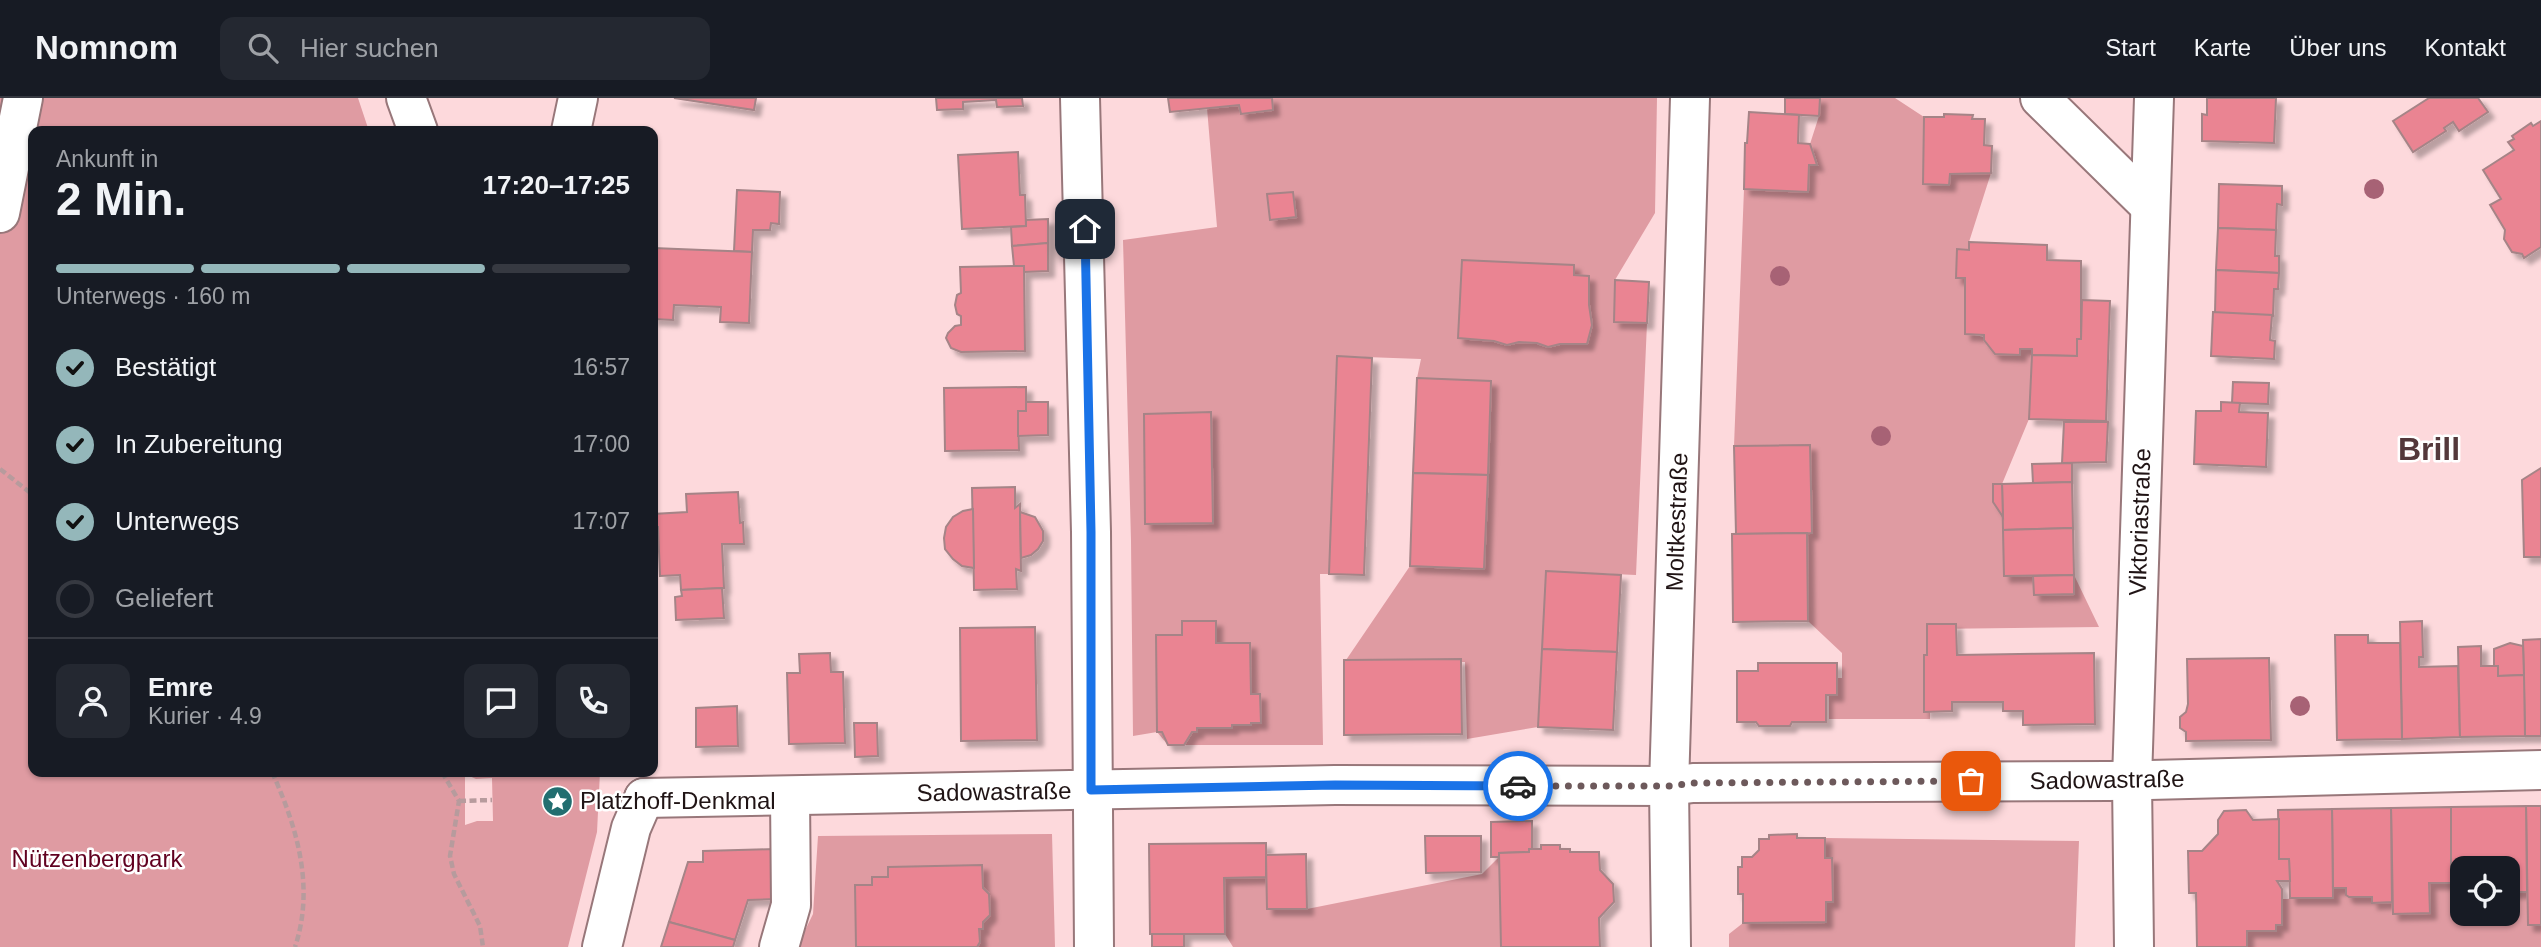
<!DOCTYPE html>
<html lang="de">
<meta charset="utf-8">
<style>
body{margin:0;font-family:Arial,sans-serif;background:#242831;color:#f1f3f6;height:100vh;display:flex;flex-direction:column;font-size:26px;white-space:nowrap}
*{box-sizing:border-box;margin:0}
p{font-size:23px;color:#9ea1a6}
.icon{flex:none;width:38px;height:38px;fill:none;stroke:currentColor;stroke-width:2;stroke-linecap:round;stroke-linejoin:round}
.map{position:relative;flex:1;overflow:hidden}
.panel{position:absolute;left:28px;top:28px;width:630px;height:651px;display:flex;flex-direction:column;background:#171b24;border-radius:14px;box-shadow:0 2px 5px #0004}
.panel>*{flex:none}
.tools{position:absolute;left:2450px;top:758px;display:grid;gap:14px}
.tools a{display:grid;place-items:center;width:70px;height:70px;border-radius:14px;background:#171b24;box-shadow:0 2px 5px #0004;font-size:35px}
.pin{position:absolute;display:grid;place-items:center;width:60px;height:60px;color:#fff;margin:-30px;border-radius:14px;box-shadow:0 4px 10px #0006}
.courier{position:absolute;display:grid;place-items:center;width:70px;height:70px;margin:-35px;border:5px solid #1a73e8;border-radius:50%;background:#fff;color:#222;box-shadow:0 2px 9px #0007}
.summary em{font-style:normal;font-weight:700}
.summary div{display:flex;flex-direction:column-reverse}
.summary{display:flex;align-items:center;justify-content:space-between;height:119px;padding:0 28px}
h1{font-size:46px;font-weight:700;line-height:52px}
.bar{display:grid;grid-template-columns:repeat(4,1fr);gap:10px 7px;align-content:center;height:84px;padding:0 28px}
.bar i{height:9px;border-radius:5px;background:#363941}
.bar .active{background:#94b7ba}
.bar p{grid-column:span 4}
.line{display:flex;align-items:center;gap:18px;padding:0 28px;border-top:2px solid #363941}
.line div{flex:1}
.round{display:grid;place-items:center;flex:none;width:74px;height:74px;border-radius:14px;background:#242831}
ol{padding:0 28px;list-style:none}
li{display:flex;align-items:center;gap:21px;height:77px}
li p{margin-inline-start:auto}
li .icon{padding:7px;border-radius:50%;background:#94b7ba;color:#111;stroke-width:4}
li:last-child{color:#9ea1a6}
li i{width:38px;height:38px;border:4px solid #363941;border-radius:50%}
header{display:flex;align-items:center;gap:42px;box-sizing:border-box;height:98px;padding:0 35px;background:#171b24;border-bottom:2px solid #363941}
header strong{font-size:33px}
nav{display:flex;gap:38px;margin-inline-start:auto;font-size:24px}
.search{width:490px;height:63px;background:#242831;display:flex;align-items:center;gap:18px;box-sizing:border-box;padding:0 24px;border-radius:14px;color:#9ea1a6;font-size:26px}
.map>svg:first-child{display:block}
.green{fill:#df9ba2;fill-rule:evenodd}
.building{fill:#ea8492;stroke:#a58487;stroke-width:2;filter:url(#shadow)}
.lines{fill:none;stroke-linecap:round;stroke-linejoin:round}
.minor-casing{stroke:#98777a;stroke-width:42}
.path{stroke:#b79b9d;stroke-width:4.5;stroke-dasharray:7 3.5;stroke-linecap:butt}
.minor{stroke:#fff;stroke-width:38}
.tree{fill:#a76275}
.done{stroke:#6d595b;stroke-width:7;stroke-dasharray:0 12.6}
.route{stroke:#1a73e8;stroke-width:9}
.labels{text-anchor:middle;stroke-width:5;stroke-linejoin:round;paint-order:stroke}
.street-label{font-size:24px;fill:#201415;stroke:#fff}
.poi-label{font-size:24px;fill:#201415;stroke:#fff;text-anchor:start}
.park-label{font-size:24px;fill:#610120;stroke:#fff}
.district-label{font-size:32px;font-weight:bold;fill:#54383b;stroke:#fff}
</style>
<header>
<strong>Nomnom</strong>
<div class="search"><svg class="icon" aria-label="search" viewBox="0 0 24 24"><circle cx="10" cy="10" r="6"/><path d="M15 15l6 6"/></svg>Hier suchen</div>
<nav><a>Start</a><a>Karte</a><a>Über uns</a><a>Kontakt</a></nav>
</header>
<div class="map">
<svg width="2541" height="849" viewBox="0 0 2541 849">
<defs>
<filter id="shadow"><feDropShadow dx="6" dy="6" stdDeviation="2" flood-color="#0004"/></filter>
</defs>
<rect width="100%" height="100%" fill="#fdd9dc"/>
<!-- green -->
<g class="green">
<path d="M0,0H358L369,33H33V674H600L597,734L568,849H0ZM465,676L476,681L492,680L493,723H477L465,727Z"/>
<path d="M1272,0H1657L1655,115L1615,182L1614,224L1647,225L1636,477L1546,473L1538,629L1467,641L1465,564L1344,565L1410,468L1484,471L1491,284L1417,280L1421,261L1338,258L1329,476H1320L1323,647H1168L1157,634L1133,638L1131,443L1123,142L1217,129L1207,10L1239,7L1241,16L1273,12Z"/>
<path d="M1820,0H1895L1924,19L1923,86L1950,76L1991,75L1969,144V152H1957L1956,179L1965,180V236C1990,237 2008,250 2032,251L2029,321L2002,386L2004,478L2074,477L2099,529L1930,531V621H1829V580H1842V555L1808,523L1807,435L1812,434L1810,347L1734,348L1744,91L1808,94L1809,67L1817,66L1810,46L1819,18Z"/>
<path d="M1052,736L1055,849H797L813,816L818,738Z"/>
<path d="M1825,740L2079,743L2075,849H1729V836L1743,825L1826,824Z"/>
<path d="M1499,759L1501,849H1233L1225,836L1224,780L1266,779L1267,811H1307L1482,776Z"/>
<path d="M2481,769L2462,770V816H2508V770L2498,769H2508L2509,794H2527L2528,827H2541V849H2219H2247V833H2276V827L2282,826V801L2333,800V790H2346V797L2349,799H2372L2373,805L2392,804L2393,816L2430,814L2429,785L2451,784V770Z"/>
</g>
<!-- building -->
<g class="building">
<path d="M674,0H756L754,12Z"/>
<path d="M936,0H1022L1023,8L997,9L996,2L963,4V11L937,12Z"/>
<path d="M1168,0H1272L1273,12L1241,16L1239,7L1170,14Z"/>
<path d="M1785,0H1820L1819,18L1785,16Z"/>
<path d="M2207,0H2276L2274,45L2202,43V16L2207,17Z"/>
<path d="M2429,0H2478L2488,14L2459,33L2453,24L2444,30L2446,33L2413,54L2393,23Z"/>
<path d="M1749,14L1799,17L1798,45L1810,46L1817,67H1809L1808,94L1744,91L1745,45H1747Z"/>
<path d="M1944,16L1973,17L1972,21H1985L1984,47L1992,48L1991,75L1950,76L1949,87L1923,86L1924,19H1944Z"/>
<path d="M2541,23V149L2524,160L2522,156L2512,154L2504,141L2505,132L2490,107L2501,101L2483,72L2514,52L2508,44L2514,41L2512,38L2531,25L2533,28Z"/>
<path d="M1018,54L1020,97H1025L1026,128L962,131L958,57Z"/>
<path d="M2219,86L2282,88V107L2277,106L2276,132L2218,130Z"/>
<path d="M737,92L780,94L779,126L771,125L770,132H753L752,154L734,153Z"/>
<path d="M1293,94L1296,119L1270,122L1267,96Z"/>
<path d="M1048,121V145L1012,148L1011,129L1026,128V122Z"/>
<path d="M2218,130L2276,132L2275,158H2279V175L2216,172Z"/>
<path d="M1969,144L2047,147V162L2081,163V241H2077V258L2032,257V251H2020V257L1995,256L1984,242V237L1965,236V180H1956L1957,151L1969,152Z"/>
<path d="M1048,145V173L1024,174V168H1014L1012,148Z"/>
<path d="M653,150L752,154L749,225L720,224L721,209L674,207L673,222L653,221Z"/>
<path d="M1462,162L1574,167V177L1589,178V207L1592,227L1587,246H1560L1548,249L1537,245L1519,244L1507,247L1494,243L1458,240Z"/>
<path d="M1014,168H1024L1025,253L961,254L951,250L946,240L948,235L955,228L961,227V218L957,216L955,207L957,197L961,195L960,169Z"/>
<path d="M2216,172L2279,175L2278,191H2274L2273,218L2215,215Z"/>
<path d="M1615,182L1649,184L1647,225L1614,224Z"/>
<path d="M2082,202L2110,203L2106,323L2029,321L2032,257L2077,258V241H2081Z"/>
<path d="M2213,214L2272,217L2270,242L2275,243L2274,261L2211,258Z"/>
<path d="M1337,258L1372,260L1364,477L1329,476Z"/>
<path d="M1417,280L1491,283L1488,377L1413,375Z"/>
<path d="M2233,284L2269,285L2268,306L2232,305Z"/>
<path d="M1026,289V313H1018L1019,352L945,353L944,290Z"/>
<path d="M1026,304H1048V337L1018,338V313H1026Z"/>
<path d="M2221,304L2240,305L2239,314L2268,315L2266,369L2194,366L2196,313H2221Z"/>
<path d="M1211,314L1213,425L1145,426L1144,316Z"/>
<path d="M2064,324H2108L2106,364L2062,365Z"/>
<path d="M1810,347L1812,435L1736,436L1734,348Z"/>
<path d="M2072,365V384L2033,385L2032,366Z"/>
<path d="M2541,370V459H2524L2522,382Z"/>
<path d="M1413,375L1488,377L1484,471L1410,468Z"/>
<path d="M2072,384L2073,430L2003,432L2002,386Z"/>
<path d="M1993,386H2002L2003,419L1993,404Z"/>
<path d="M1015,389V410L1020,406L1021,473L1016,471L1017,491L974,492L972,390Z"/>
<path d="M738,394L740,425L743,424L744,446H722L724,490L681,492L680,477L660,478L658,429H653V416L687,414L686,396Z"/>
<path d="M973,411L974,470L962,468L953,461L945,451L944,440L946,429L953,419L963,413Z"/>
<path d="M1020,414L1035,419L1043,433V443L1038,451L1031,457L1021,460Z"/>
<path d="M2073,430L2074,477L2004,478L2003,432Z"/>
<path d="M1807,435L1808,523L1733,524L1732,436Z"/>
<path d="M1546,473L1621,477L1617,554L1542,551Z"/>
<path d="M2074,477V496L2034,497L2033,478Z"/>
<path d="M722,490L724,520L676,522L675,499L682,498L681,492Z"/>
<path d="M1182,523H1216V545H1250L1251,596H1260L1261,625H1251V627H1232V630H1197V634H1192L1184,647H1168L1162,634H1157L1156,537H1182Z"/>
<path d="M2422,523L2423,559H2419V569L2458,568L2460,639L2402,641L2400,524Z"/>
<path d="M1927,526H1956L1957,557L2094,555L2095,626L2023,627V613H2003V604H1952V613L1924,614V557H1927Z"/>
<path d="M1035,529L1037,642L961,643L960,530Z"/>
<path d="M2335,537H2368V545H2400L2402,641L2337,642Z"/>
<path d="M2541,541V638H2525L2523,542Z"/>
<path d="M2510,545L2523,548L2524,577L2498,578V568H2494V551Z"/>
<path d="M2481,548V568H2498V578L2524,577L2525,638L2460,639L2458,549Z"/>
<path d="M1542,551L1617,554L1613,632L1538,629Z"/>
<path d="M830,555L831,574H843L845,645L789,646L787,575H800L799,556Z"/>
<path d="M2269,560L2271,642L2186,643V634L2180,630V619L2186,614L2188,606L2187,561Z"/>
<path d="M1461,561L1462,636L1344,637V562Z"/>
<path d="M1758,565H1837V597H1826V624H1792L1790,628H1759L1756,624H1737V573H1758Z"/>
<path d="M737,608L738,648L696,649V610Z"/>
<path d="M854,625H877L878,658L855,659Z"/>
<path d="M2526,708H2541V827H2528Z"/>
<path d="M2526,708L2527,794H2508V769L2451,770V709Z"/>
<path d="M2451,709V785H2429L2430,815L2393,816L2391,710Z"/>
<path d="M2391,710L2392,804L2372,805V799H2349L2346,797V790H2333L2332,711Z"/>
<path d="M2332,711L2333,800H2290L2289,761H2279L2278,712Z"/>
<path d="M2246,712L2253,722L2279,721V761H2289L2290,783H2277L2282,791V827H2276V833H2247V849H2197L2196,795H2189L2188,753H2202L2218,736V722L2224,713Z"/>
<path d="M1532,723V751H1529V754L1499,755V759H1491V724Z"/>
<path d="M1797,736V740H1825V760H1832L1833,804H1826V824L1743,825V796H1738V769H1742V759H1752L1759,752V741H1769V737Z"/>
<path d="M1425,738H1481V774L1426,775Z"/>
<path d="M1266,745V779L1224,780L1225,836H1150L1149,746Z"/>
<path d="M1541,747H1560V751H1570V754H1599L1600,772L1613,786L1614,804L1599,820L1600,849H1501L1499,755L1529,754V751H1541Z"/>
<path d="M776,751V801L748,802L735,842L669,824L688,764H703V753Z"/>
<path d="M1306,756L1307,811H1267L1266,757Z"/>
<path d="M982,767L983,790L989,796L990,817L983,824V831H979L980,844L977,849H856L855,787H872V779H888V769Z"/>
<path d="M669,824L735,842L733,849H661Z"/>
<rect x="1152" y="836" width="32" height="13"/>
</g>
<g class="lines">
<defs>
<g id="minor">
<path d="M406,0L418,33"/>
<path d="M1080,0L1091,434L1094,849"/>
<path d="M2040,0L2150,108"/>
<path d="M571,33L578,0"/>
<path d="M0,115L23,0"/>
<path d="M644,700L1335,687L1669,688L1693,685L2110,683L2541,672"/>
<path d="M602,849L631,730L644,700"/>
<path d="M779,849L791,807L790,698"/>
<path d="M1671,849L1669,688L1690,0"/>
<path d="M2134,849L2132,682L2154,0"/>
</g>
</defs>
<!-- minor casing -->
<use href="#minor" class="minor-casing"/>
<!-- path -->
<g class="path">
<path d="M0,371L33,397"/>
<path d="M272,674C297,729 315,789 295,849"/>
<path d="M442,674L459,703L450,758L454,776L480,828L483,849"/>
<path d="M459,703L492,702"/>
</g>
<!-- minor -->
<use href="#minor" class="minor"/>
</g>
<!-- trees -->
<g class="tree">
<circle cx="2374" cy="91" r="10"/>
<circle cx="1780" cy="178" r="10"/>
<circle cx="1881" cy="338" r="10"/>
<circle cx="2300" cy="608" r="10"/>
</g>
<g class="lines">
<!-- done -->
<path class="done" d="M1518,688H1669L1693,685L1971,683"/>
<!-- route -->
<path class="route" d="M1085,131L1091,434V692L1335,687L1518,688"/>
</g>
<!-- icons -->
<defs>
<symbol id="sight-disc" viewBox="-11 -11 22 22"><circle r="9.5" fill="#226e70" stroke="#fff"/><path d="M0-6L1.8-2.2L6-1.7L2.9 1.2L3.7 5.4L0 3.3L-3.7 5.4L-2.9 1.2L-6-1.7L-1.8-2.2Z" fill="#fff"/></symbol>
</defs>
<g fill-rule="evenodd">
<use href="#sight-disc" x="540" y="686" width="35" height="35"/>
</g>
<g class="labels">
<!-- street labels -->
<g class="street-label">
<text transform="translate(1677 424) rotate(-88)" y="8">Moltkestraße</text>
<text transform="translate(2140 424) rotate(-88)" y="8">Viktoriastraße</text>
<text transform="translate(2107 682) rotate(-1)" y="8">Sadowastraße</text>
<text transform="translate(994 694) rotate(-1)" y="8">Sadowastraße</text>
</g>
<!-- poi labels -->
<g class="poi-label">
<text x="580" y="711">Platzhoff-Denkmal</text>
</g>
<!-- park labels -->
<g class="park-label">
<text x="97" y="769">Nützenbergpark</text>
</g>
<!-- district labels -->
<g class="district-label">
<text x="2429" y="362">Brill</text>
</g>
</g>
</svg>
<div class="tools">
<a><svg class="icon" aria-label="locate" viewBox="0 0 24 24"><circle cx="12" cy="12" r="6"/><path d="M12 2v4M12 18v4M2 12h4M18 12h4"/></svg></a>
</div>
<div class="pin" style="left:1971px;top:683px;background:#ea580c"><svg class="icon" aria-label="bag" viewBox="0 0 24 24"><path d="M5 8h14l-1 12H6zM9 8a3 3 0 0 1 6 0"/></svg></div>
<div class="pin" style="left:1085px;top:131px;background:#1f2937"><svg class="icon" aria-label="home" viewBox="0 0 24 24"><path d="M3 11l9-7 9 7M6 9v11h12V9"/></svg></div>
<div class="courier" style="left:1518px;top:688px"><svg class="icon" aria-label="car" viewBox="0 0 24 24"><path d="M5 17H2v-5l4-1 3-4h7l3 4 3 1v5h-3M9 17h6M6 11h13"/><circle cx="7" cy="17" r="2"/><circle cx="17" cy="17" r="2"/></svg></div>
<section class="panel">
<div class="summary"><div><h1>2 Min.</h1><p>Ankunft in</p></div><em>17:20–17:25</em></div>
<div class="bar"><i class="active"></i><i class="active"></i><i class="active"></i><i></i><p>Unterwegs · 160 m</p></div>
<ol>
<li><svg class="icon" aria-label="check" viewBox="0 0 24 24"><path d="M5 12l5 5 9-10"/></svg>Bestätigt<p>16:57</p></li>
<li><svg class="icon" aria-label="check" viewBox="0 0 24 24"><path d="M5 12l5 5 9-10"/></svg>In Zubereitung<p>17:00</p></li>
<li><svg class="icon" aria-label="check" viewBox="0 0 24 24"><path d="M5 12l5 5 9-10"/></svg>Unterwegs<p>17:07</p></li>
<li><i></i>Geliefert</li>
</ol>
<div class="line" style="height:126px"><a class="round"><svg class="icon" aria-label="person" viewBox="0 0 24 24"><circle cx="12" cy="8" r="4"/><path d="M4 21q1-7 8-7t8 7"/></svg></a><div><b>Emre</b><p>Kurier · 4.9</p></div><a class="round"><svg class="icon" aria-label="chat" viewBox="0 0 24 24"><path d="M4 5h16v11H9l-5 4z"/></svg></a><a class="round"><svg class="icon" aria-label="phone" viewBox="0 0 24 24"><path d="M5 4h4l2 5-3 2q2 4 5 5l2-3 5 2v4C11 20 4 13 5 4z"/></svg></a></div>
</section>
</div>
